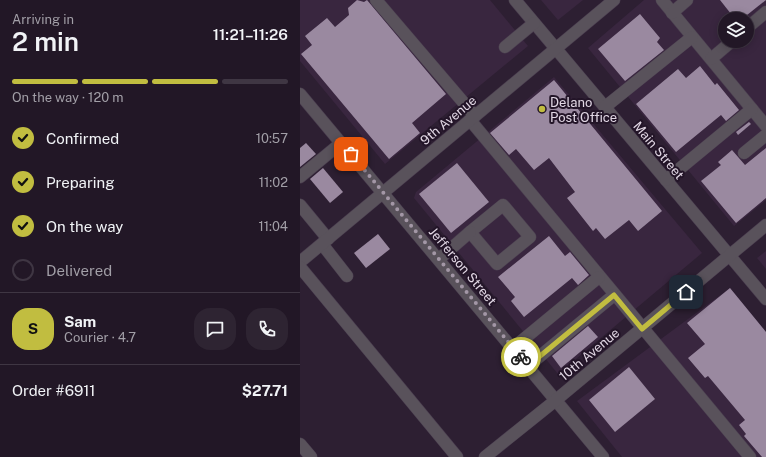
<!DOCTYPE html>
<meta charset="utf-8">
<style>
body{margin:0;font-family:"Public Sans",sans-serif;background:#2e2432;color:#f1f3f6;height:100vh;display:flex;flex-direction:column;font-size:15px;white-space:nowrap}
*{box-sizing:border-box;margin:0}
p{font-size:13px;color:#a29fa7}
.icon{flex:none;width:22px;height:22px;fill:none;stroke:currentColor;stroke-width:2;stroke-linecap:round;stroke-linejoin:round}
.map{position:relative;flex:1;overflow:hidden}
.drawer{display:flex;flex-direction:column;background:#221726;width:300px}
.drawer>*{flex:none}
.controls{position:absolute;left:418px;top:12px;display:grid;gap:8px}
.controls a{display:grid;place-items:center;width:36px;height:36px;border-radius:50%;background:#221726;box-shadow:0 2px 10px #0003,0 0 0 1px #3f3643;font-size:20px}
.pin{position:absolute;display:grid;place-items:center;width:34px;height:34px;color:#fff;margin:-17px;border-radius:8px;box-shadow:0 2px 6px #0006}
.courier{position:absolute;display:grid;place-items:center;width:40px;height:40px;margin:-20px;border:3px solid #c1bd40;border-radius:50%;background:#fff;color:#222;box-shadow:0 1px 5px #0007}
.headline em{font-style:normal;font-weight:600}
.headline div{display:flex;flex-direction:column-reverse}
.headline{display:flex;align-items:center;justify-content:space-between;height:68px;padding:0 12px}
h1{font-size:26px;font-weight:600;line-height:30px}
.bar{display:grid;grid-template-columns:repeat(4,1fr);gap:6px 4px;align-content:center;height:48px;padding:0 12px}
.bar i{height:5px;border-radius:3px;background:#3f3643}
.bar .selected{background:#c1bd40}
.bar p{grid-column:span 4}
.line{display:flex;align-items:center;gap:10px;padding:0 12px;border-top:1px solid #3f3643}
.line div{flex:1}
.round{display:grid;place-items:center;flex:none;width:42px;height:42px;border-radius:16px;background:#2e2432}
ol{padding:0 12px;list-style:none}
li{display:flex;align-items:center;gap:12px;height:44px}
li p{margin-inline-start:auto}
li .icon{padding:4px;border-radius:50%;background:#c1bd40;color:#111;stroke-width:4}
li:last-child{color:#a29fa7}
li i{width:22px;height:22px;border:2px solid #3f3643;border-radius:50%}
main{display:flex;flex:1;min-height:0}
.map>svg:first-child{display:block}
.built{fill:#39263f;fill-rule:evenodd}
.building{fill:#9a89a0}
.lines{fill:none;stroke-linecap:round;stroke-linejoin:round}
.minor-casing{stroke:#4a3d4f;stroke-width:13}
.minor{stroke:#59525b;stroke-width:12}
.done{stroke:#a397a6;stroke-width:4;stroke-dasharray:0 7.2}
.route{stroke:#c1bd40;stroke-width:5}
.poi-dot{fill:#c1bd40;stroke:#231528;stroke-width:1.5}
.labels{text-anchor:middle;stroke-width:4;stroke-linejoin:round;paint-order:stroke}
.poi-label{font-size:13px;fill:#e2d8e5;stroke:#231528;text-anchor:start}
.street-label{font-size:13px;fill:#e2d8e5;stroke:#231528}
</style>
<main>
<section class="drawer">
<div class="headline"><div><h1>2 min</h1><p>Arriving in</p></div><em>11:21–11:26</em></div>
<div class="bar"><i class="selected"></i><i class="selected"></i><i class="selected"></i><i></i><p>On the way · 120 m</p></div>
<ol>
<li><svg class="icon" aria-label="check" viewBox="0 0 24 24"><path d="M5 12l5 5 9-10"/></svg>Confirmed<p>10:57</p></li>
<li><svg class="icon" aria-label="check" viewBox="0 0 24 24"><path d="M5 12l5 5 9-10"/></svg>Preparing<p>11:02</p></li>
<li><svg class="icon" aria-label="check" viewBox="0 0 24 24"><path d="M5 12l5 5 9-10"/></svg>On the way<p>11:04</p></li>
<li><i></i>Delivered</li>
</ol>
<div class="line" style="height:72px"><b class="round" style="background:#c1bd40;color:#111">S</b><div><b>Sam</b><p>Courier · 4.7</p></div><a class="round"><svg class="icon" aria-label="chat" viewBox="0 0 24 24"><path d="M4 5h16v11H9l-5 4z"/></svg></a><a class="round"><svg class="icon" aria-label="phone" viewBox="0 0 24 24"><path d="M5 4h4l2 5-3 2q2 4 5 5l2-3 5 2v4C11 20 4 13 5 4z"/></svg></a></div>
<div class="line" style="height:52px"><div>Order #6911</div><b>$27.71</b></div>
</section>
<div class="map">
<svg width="466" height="457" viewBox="0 0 466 457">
<rect width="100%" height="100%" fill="#2d1f32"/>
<!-- built -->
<g class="built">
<path d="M0,0H190L228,46L85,164L0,61Z"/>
<path d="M241,0H283L258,20Z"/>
<path d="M344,0H466V200L434,226L288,48ZM425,19H447V41H425Z"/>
<path d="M254,77L402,253L258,374L114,198L116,192Z"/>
<path d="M466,251V269L457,258Z"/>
<path d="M430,288L466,332V457H322L277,401Z"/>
</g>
<!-- building -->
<g class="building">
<path d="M57,0L64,2L67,0L146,94L112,123L120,133L89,159L1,54L12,45L5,36L27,18L35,27L49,15L48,8Z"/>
<path d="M420,0H466L442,19H435Z"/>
<path d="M340,14L360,38L357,42L364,50L325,81L298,49Z"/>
<path d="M400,66L415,85L417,83L439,110L426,121L421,115L376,152L336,104L378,69L386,78Z"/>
<path d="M254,80L362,211L338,231L329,220L305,239L296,228L293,231L267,198L275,192L249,158L234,170L216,149L209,155L190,133Z"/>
<path d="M449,122L451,124L438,135L436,132Z"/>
<path d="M6,143L16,154L0,167V148Z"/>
<path d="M466,148V198L436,223L401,181L421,165L418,162L432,150L445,165Z"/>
<path d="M157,163L189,202L151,233L119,194Z"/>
<path d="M23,168L43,192L30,203L10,179Z"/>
<path d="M78,234L90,249L66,268L54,253Z"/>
<path d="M249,236L265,256L270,252L289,275L278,285L272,278L224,317L211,301L215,297L198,277Z"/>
<path d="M430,288L466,332V457H462L444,436L446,434L439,425L445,420L408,376L405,378L388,358L405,344L387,323Z"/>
<path d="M288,326L298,337L261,368L252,356Z"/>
<path d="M329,367L355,399L315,432L289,400Z"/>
</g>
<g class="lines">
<defs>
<g id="minor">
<path d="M76,0L175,116"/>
<path d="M215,0L466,299"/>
<path d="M362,0L466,126"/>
<path d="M372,13L387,0"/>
<path d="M447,28L466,12"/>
<path d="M205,47L234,23"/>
<path d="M411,59L432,41"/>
<path d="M0,94L303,457"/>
<path d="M305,107L392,37"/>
<path d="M170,120L450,457"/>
<path d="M444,153L466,135"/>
<path d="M0,177L41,143"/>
<path d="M366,180L452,109"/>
<path d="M0,205L28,239"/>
<path d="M203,205L230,237L197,264L170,232Z"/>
<path d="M22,244L47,276"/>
<path d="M139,259L170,232"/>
<path d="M0,262L314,0"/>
<path d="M0,267L157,457"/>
<path d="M213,348L299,277"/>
<path d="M228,366L314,295"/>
<path d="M0,444L11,457"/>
<path d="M185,457L256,400L466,225"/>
</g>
</defs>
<!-- minor casing -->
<use href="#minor" class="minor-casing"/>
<!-- minor -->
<use href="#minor" class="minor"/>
</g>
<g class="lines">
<!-- done -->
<path class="done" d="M51,154L221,357"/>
<!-- route -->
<path class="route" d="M221,357L228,366L314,295L342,329L386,292"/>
</g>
<!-- markers -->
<circle class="poi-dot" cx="242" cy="109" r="4"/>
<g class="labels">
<!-- poi labels -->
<g class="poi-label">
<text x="250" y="107">Delano<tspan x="250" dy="15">Post Office</tspan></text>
</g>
<!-- street labels -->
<g class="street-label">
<text transform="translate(148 120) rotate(-40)" y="5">9th Avenue</text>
<text transform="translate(359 150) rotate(50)" y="5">Main Street</text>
<text transform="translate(163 266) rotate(50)" y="5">Jefferson Street</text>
<text transform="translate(289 354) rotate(-40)" y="5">10th Avenue</text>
</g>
</g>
</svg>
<div class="controls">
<a><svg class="icon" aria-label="layers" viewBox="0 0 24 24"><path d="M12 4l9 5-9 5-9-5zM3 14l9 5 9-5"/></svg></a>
</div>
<div class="pin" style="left:51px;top:154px;background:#ea580c"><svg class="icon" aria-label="bag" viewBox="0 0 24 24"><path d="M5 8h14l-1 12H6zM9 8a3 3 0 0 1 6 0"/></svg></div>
<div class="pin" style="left:386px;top:292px;background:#1f2937"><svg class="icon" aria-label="home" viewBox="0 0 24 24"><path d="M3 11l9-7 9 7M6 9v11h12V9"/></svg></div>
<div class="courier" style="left:221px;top:357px"><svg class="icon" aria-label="bike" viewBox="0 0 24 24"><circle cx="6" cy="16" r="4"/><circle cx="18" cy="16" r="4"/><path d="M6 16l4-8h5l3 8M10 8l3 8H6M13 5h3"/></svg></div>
</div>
</main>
